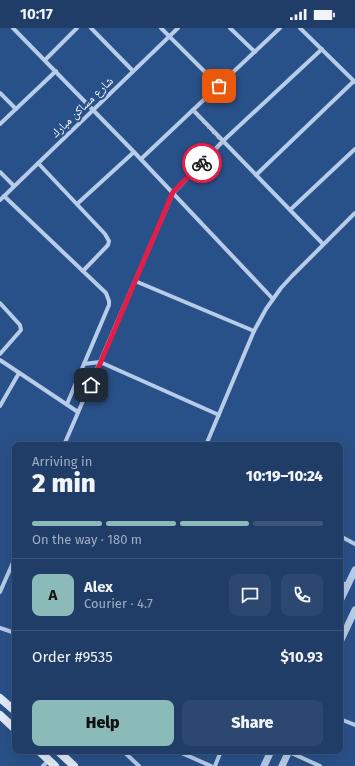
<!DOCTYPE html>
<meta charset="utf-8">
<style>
body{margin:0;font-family:"Fira Sans","Noto Naskh Arabic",sans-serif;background:#2c4870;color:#f1f3f6;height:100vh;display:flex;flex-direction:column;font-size:15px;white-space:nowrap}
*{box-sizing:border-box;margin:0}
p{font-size:13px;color:#a1aec0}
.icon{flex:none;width:22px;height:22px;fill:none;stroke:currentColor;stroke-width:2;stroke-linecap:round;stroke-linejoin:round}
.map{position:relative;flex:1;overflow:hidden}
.drawer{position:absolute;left:12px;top:414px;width:331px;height:312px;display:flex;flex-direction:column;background:#1f3d67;border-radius:8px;box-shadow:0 4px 16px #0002,0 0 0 1px #3c567b}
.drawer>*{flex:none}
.pin{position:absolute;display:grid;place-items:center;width:34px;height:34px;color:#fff;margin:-17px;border-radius:8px;box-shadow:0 2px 6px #0006}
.courier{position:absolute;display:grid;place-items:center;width:40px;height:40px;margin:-20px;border:3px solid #e11d48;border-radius:50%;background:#fff;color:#222;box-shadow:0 1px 5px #0007}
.head em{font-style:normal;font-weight:800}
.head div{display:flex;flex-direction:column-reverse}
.head{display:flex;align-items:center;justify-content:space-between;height:68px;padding:0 20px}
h1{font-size:26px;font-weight:800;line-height:30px}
.bar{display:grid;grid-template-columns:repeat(4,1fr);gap:6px 4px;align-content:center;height:48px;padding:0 20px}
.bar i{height:5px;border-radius:3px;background:#3c567b}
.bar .selected{background:#8bbbb9}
.bar p{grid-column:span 4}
.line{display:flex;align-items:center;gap:10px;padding:0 20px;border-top:1px solid #3c567b}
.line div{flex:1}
.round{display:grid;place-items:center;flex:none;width:42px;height:42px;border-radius:8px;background:#2c4870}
.action{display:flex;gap:8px;margin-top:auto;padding:8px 20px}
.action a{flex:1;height:46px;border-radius:8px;background:#8bbbb9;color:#111;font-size:16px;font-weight:800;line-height:46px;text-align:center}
.action a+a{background:#2c4870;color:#f1f3f6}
.status{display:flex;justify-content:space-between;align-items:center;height:28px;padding:0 20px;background:#1f3d67;direction:ltr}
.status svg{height:11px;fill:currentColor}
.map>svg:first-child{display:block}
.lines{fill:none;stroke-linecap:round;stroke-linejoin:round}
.minor{stroke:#b7cce9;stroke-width:4}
.tertiary{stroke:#b7cce9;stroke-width:7}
.secondary{stroke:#e1eaf8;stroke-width:8}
.done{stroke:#b4c2d6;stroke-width:4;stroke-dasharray:0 7.2}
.route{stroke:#e11d48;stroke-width:5}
.labels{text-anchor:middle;stroke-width:4;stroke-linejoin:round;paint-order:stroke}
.street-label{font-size:12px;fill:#fff;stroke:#295189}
</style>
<div class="status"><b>10:17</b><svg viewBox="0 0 49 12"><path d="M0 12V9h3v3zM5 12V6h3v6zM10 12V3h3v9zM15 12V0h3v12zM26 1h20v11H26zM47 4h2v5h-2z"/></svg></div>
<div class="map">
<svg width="355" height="738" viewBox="0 0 355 738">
<rect width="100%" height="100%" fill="#295189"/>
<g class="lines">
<!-- minor -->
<g class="minor">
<path d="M13,0L134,124L273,271"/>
<path d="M91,0L133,43"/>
<path d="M161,0L219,58"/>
<path d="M230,0L255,24"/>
<path d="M300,0L355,54"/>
<path d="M45,32L77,0"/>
<path d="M0,65L16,81"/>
<path d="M193,82L323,216"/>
<path d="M0,96L56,43"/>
<path d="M141,131L280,0"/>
<path d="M38,135L105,206L109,213L108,217L83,243"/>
<path d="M0,144L14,158"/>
<path d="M256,147L354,53"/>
<path d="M4,168L106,265L109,273V277L67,376"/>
<path d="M0,172L178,0"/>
<path d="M77,176L134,124"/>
<path d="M290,182L355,121"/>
<path d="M135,253L254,303"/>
<path d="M0,275L20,297L21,302L0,326"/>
<path d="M0,332L78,384"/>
<path d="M84,336L100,334L219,387"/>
<path d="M0,378L19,345"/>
<path d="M64,417L173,165L223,113L322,21"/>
<path d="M206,417L254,303L266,281L281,260L292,248L355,185"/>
<path d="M340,508L355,516"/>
<path d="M340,554L347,557"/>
<path d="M0,564L15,530"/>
<path d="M0,600L15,605"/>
<path d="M340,691L355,697"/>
<path d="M123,723L139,738"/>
<path d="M177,723L211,738"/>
<path d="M289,724L320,738"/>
<path d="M43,738L49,732"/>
<path d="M215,738L221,723"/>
</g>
<!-- tertiary -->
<g class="tertiary">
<path d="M340,573L355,542"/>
<path d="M340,614L355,582"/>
<path d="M264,738L271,723"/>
<path d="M282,738L289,723"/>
</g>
<!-- secondary -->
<g class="secondary">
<path d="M0,670L15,683"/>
<path d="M0,687L15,701"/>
<path d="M39,723L55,738"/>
<path d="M58,723L74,738"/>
</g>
</g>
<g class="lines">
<!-- done -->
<path class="done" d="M202,135L223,114L193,82L219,58"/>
<!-- route -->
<path class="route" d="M91,357L173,164L202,135"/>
</g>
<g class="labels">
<!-- street labels -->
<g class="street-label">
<text transform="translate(82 79) rotate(-44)" y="4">شارع مساكن مبارك</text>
</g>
</g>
</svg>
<div class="pin" style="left:219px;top:58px;background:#ea580c"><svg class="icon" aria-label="bag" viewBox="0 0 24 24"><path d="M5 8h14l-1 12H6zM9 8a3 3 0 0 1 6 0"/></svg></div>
<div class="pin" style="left:91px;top:357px;background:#1f2937"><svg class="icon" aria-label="home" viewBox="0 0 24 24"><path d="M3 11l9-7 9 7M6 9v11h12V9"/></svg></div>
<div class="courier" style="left:202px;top:135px"><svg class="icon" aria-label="bike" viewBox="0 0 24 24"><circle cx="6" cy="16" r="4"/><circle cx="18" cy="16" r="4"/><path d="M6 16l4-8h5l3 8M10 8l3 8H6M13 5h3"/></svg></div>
<section class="drawer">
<div class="head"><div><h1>2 min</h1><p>Arriving in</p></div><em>10:19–10:24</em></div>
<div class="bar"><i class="selected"></i><i class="selected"></i><i class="selected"></i><i></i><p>On the way · 180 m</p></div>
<div class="line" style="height:72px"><b class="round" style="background:#8bbbb9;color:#111">A</b><div><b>Alex</b><p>Courier · 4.7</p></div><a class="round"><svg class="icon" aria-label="chat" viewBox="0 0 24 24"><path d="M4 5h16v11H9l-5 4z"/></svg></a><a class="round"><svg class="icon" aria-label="phone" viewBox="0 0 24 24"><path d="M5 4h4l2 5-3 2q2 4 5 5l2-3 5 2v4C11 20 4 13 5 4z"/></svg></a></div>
<div class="line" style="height:52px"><div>Order #9535</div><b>$10.93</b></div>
<div class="action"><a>Help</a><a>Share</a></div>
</section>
</div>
